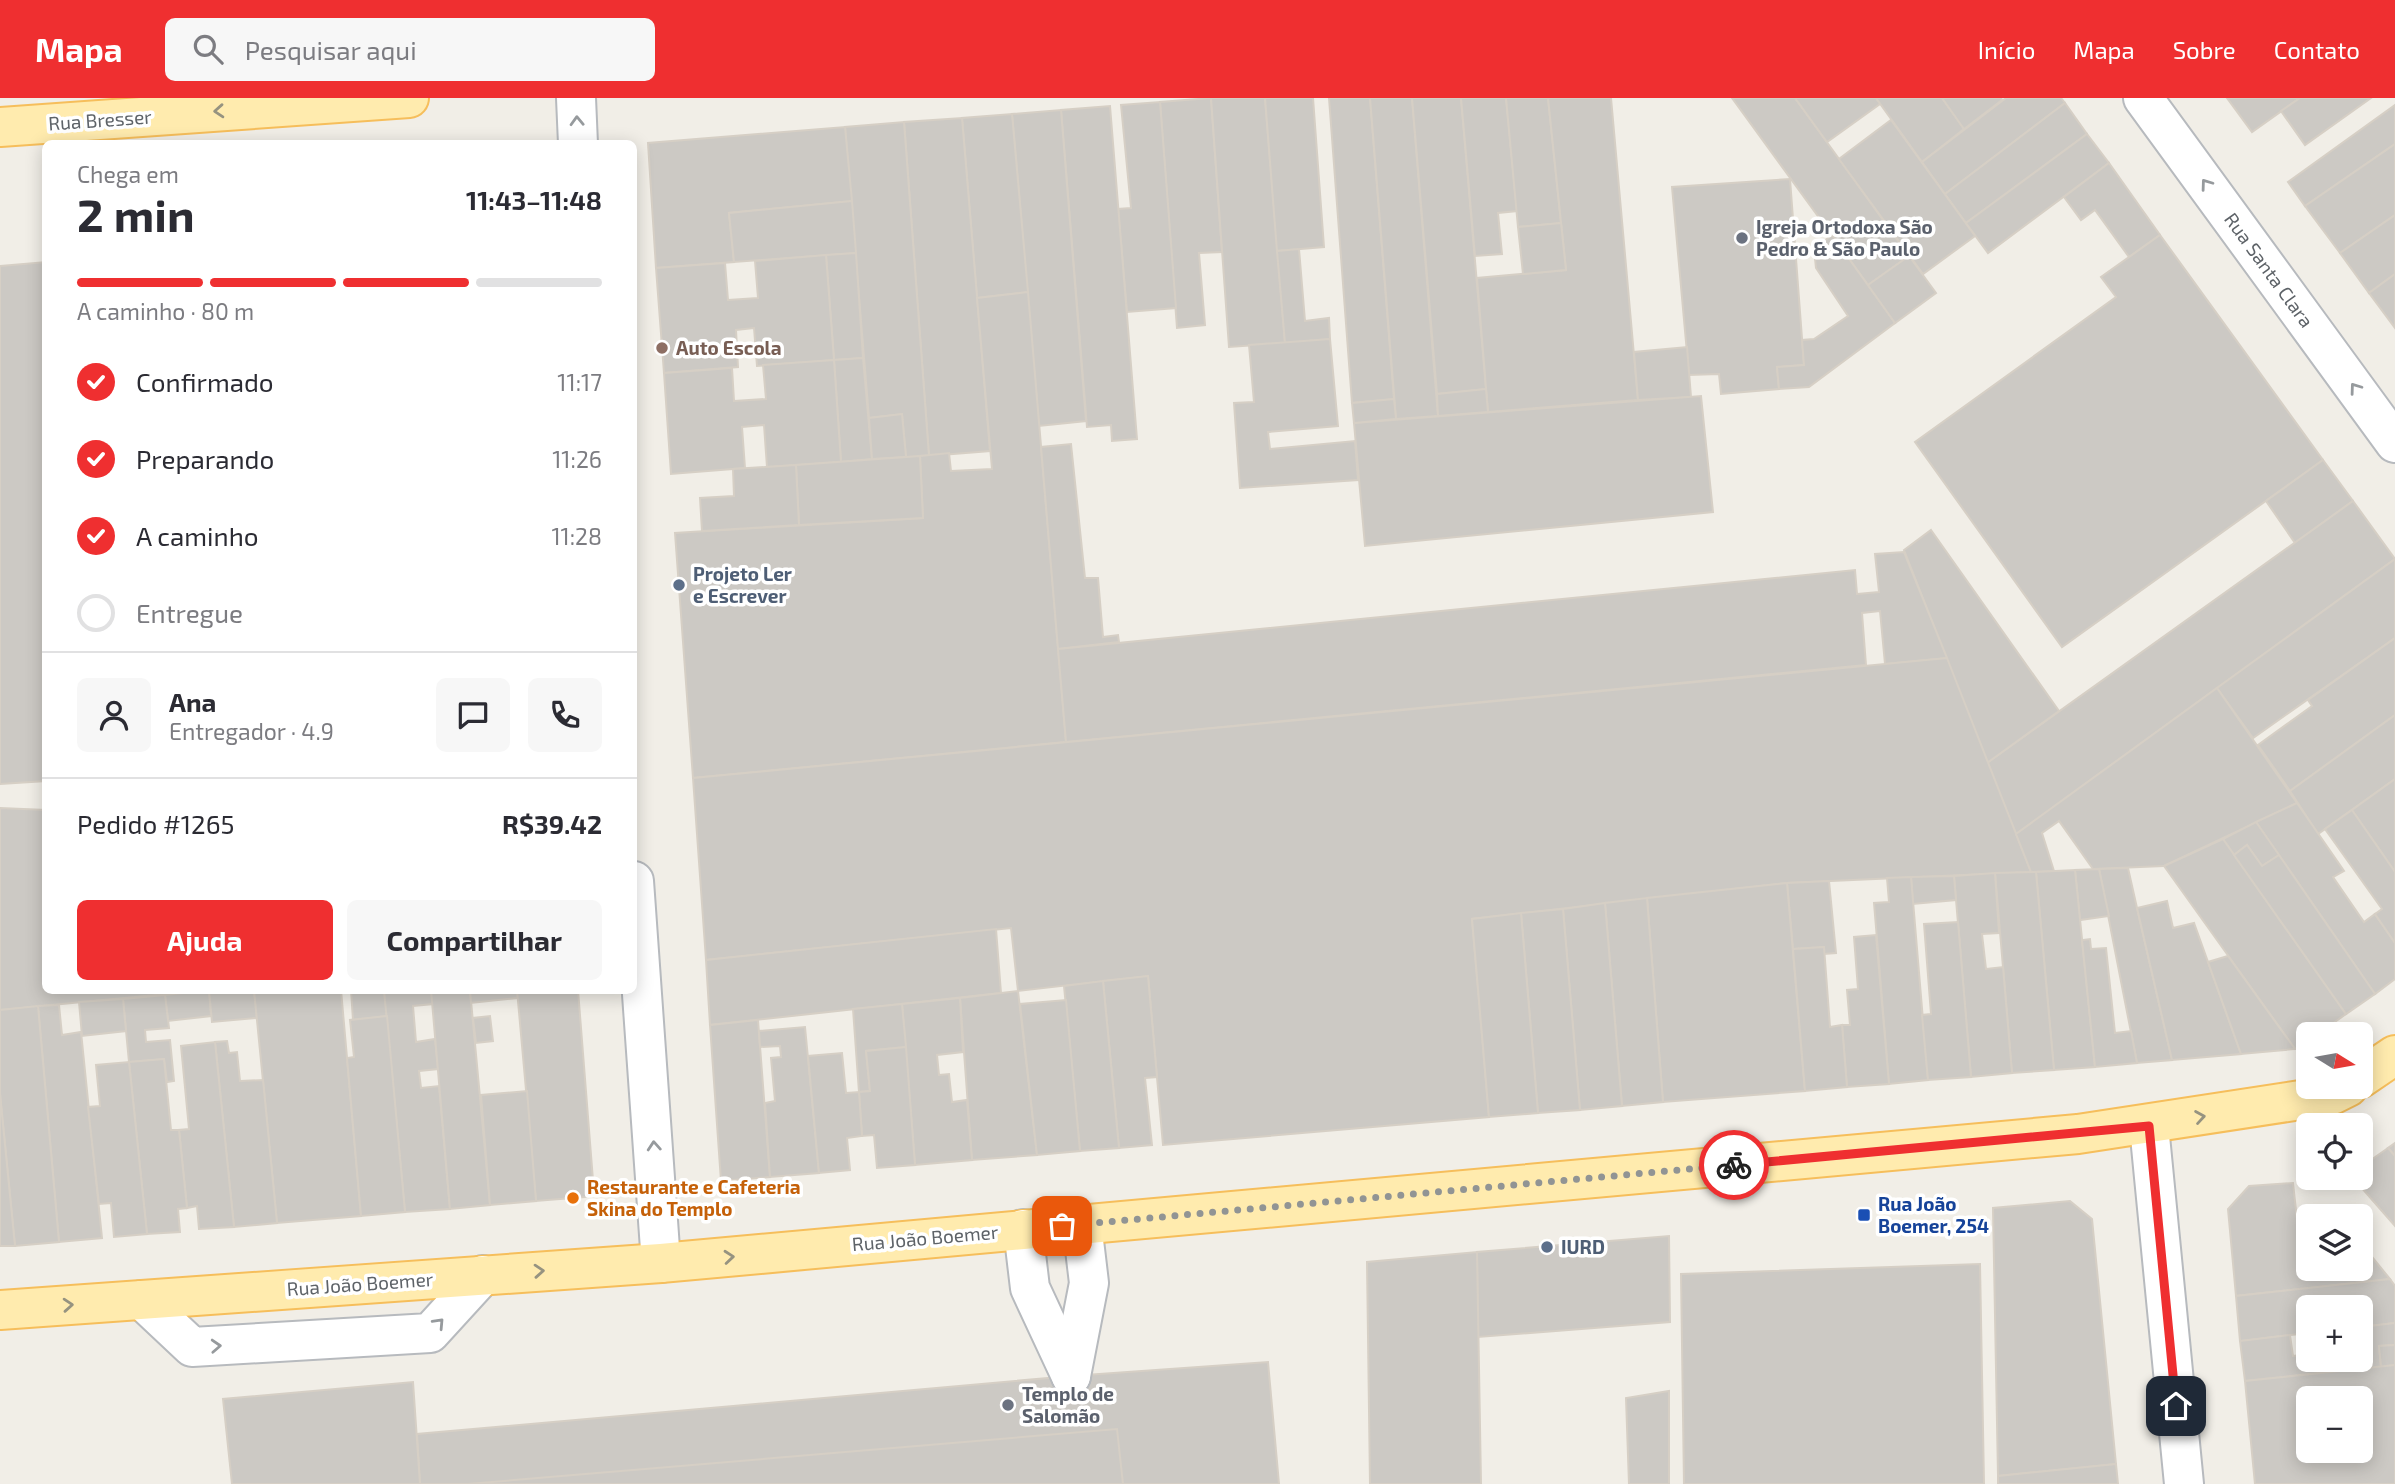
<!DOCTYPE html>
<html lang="pt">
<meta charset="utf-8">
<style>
body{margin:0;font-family:"Exo 2",sans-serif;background:#f7f7f7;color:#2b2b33;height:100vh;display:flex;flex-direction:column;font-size:26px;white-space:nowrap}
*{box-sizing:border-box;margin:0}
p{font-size:23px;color:#7c7c81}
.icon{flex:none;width:38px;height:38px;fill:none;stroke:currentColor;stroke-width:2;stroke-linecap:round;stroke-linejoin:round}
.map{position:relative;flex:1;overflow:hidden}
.drawer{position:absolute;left:42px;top:42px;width:595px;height:854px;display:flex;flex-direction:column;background:#fff;border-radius:10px;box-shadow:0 4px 18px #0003}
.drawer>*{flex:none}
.needle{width:46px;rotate:101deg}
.buttons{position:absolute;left:2296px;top:924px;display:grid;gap:14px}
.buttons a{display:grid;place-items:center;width:77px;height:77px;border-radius:10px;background:#fff;box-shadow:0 4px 18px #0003;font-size:35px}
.pin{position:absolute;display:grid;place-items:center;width:60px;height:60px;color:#fff;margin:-30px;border-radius:14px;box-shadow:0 4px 10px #0006}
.courier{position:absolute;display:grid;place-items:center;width:70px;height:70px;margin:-35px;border:5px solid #ef2f30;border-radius:50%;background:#fff;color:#222;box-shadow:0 2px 9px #0007}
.head em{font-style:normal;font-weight:700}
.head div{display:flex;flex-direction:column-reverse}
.head{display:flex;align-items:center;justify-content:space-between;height:119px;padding:0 35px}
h1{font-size:46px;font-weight:700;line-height:52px}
.bar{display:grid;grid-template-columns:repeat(4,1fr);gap:10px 7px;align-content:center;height:84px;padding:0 35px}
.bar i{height:9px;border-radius:5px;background:#e1e1e2}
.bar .selected{background:#ef2f30}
.bar p{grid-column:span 4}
.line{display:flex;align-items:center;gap:18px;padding:0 35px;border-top:2px solid #e1e1e2}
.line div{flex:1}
.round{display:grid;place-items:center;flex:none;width:74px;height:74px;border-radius:10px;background:#f7f7f7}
ol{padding:0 35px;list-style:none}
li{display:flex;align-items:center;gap:21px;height:77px}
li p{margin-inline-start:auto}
li .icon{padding:7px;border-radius:50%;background:#ef2f30;color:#fff;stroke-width:4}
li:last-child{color:#7c7c81}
li i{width:38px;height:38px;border:4px solid #e1e1e2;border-radius:50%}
.primary-button{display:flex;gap:14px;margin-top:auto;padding:14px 35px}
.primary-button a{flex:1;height:80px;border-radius:10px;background:#ef2f30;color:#fff;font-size:28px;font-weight:700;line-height:80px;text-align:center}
.primary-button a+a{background:#f7f7f7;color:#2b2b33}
header{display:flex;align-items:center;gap:42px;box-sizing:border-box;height:98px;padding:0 35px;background:#ef2f30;color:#fff}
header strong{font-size:33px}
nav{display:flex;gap:38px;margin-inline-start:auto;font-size:24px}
.search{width:490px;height:63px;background:#f7f7f7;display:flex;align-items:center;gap:18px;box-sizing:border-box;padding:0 24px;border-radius:10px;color:#7c7c81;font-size:26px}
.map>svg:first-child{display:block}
.building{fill:#ccc9c4;stroke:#d6cfc5;stroke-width:2;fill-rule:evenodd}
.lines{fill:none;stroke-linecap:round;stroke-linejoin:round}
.minor-casing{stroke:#b7babe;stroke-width:42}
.major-casing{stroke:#f6be5b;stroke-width:42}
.minor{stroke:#fff;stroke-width:38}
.major{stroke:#ffebae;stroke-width:38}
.oneway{stroke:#969380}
.oneway2{stroke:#969a9d}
.done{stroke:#919494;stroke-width:7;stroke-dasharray:0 12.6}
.route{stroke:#ef2f30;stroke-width:9}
.worship-dot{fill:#6b7280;stroke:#fff;stroke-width:2.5}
.education-dot{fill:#8d6e63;stroke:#fff;stroke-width:2.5}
.service-dot{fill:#5c6f8a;stroke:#fff;stroke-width:2.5}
.food-dot{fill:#e8710a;stroke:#fff;stroke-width:2.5}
.transit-dot{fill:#1a4fb4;stroke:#fff;stroke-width:2.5}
.labels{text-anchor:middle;stroke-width:7;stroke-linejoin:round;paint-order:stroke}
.street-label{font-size:19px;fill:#5e6368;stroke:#fff}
.worship-label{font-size:19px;font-weight:bold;fill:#5b616d;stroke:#fff;text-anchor:start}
.education-label{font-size:19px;font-weight:bold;fill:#785e54;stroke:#fff;text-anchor:start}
.service-label{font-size:19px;font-weight:bold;fill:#4e5e75;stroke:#fff;text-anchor:start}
.food-label{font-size:19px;font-weight:bold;fill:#c56008;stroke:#fff;text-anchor:start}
.transit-label{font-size:19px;font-weight:bold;fill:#164399;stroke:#fff;text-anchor:start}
</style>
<header>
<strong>Mapa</strong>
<div class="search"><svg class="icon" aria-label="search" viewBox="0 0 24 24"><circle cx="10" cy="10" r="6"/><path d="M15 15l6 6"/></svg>Pesquisar aqui</div>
<nav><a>Início</a><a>Mapa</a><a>Sobre</a><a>Contato</a></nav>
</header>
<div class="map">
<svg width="2395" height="1386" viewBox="0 0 2395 1386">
<rect width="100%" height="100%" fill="#f1eee7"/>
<!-- building -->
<g class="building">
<path d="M1211,0L1222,154L1199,155L1205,227L1177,230L1160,4Z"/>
<path d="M1211,0H1265L1285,245L1229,249Z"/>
<path d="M1265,0H1313L1324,149L1277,153Z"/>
<path d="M1329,0H1370L1394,301L1352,305Z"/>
<path d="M1370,0H1412L1438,318L1396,321Z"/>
<path d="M1412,0H1461L1486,291L1437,296Z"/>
<path d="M1461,0H1506L1517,113L1498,115L1502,156L1475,158Z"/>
<path d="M1506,0H1548L1561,125L1518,129Z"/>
<path d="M1548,0H1611L1638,302L1488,314L1477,180L1566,172Z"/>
<path d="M1732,0H1795L1909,158L1868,187Z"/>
<path d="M1795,0H1876L1880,6L1827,44Z"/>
<path d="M1876,0H1942L1964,31L1922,64Z"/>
<path d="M1942,0H2001L2002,2L1964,31Z"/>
<path d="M2006,0H2061L2065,5L1945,96L1922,64Z"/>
<path d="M2227,0H2300L2252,34Z"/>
<path d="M2300,0H2371L2305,47L2281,13Z"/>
<path d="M1160,4L1176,210L1127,214L1118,111L1131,110L1121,7Z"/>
<path d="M2065,5L2087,36L1966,125L1945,96Z"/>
<path d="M2395,7V46L2305,108L2288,84Z"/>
<path d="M1110,8L1137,341L1112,343L1111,327L1087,329L1061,12Z"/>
<path d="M1061,12L1086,323L1039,328L1012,16Z"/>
<path d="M1012,16L1028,194L977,200L962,20Z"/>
<path d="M962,20L990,353L929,358L904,24Z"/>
<path d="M1891,22L1975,138L1923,176L1839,61Z"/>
<path d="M904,24L929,358L906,359L902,316L869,320L845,29Z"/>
<path d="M845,29L852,103L729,115L734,164L656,170L648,45Z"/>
<path d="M2087,36L2109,65L1988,155L1966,125Z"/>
<path d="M2395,46V117L2340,155L2305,108Z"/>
<path d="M2109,65L2160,137L2129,159L2095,112L2081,122L2064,99Z"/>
<path d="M1790,81L1804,267L1777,269L1779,291L1721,296L1719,276L1689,277L1672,89Z"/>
<path d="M852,103L856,155L734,164L729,115Z"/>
<path d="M2395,117V176L2369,195L2340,155Z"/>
<path d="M1561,125L1566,172L1523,176L1518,129Z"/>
<path d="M1832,137L1895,225L1809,289L1779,291L1777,269L1804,267L1802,242L1814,241L1848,218L1816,170L1814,151Z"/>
<path d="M2160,137L2323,362L2062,549L1915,344L2116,199L2101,179Z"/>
<path d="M1299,151L1305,223L1329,220L1330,241L1285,245L1277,153Z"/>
<path d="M856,155L863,260L834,262L826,157Z"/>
<path d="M826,157L834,262L757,268L754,230L736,232L738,269L664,275L656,170L725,165L728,202L758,200L755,163Z"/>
<path d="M1909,158L1936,195L1895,225L1868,187Z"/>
<path d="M46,164V683L0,686V168Z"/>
<path d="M2395,176V230L2369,195Z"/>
<path d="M1028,194L1066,644L693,680L675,435L923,420L920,358L949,355L951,373L992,371L977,200Z"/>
<path d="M1330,241L1338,328L1268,334L1270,351L1355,343L1358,382L1240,390L1234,305L1254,304L1249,247Z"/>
<path d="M1687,249L1691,299L1638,302L1634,254Z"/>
<path d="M863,260L872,361L841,364L834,262Z"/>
<path d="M834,262L841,364L767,369L764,327L742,329L745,370L671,376L664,275L732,270L734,303L766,301L763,267Z"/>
<path d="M1486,291L1488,314L1438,318L1437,296Z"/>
<path d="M1701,298L1713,414L1365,448L1354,325Z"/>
<path d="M1394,301L1396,321L1354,325L1352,305Z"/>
<path d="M902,316L906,359L872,361L869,320Z"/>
<path d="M1071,346L1085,480H1098L1103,539L1118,537L1119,544L1058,551L1041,349Z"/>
<path d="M920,358L923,420L799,427L796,367Z"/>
<path d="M2323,362L2353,403L2295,445L2266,403Z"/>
<path d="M796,367L799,427L702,433L700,400L734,398L733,371Z"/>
<path d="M2353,403L2395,461L2016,736L1987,665Z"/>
<path d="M1931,432L2059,613L1987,665L1904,452Z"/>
<path d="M1904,454L1947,560L1885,566L1880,513L1862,515L1866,567L1066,644L1058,551L1855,472L1857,496L1879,494L1875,456Z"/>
<path d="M2395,461V540L2253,640L2217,590Z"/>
<path d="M2395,540V617L2290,693L2258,647L2312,608L2308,602Z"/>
<path d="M1947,560L2031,774L1786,785L1472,821L1489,1019L1163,1047L1148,878L1018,893L1011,830L706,862L693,680Z"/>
<path d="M2217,590L2297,705L2164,768L2093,771L2059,723L2042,735L2054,773L2031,774L2016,736Z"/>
<path d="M2395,617V681L2318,736L2290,693Z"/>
<path d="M2395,681V774L2352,712Z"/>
<path d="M2297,705L2344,773L2333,779L2364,824L2375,816L2395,845V881L2375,896L2256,724Z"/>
<path d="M0,710L46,712V892H207L0,912Z"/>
<path d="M2352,712L2395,774V845L2375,816L2382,811L2325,731Z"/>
<path d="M2256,724L2279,757L2262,768L2247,747L2234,757L2223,741Z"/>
<path d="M2223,741L2346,916L2318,936H2308V943L2295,951L2164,768Z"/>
<path d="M2247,747L2262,768L2279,757L2375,896L2346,916L2234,757Z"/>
<path d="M2128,770L2137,810L2172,962L2137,965L2099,771Z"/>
<path d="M2099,771L2109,818L2080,822L2075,772Z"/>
<path d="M2075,772L2095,969L2054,972L2036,774Z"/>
<path d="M2036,774L2054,972L2012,975L1995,775Z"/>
<path d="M1995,775L1999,835L1982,836L1986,871L2003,869L2012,975L1971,979L1954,778Z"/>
<path d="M1954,778L1956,802L1913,806L1911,779Z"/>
<path d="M1911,779L1928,982L1889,986L1874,805L1889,804L1887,780Z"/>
<path d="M1829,783L1836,855L1824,856V849L1793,851L1787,785Z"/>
<path d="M1787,785L1805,993L1663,1004L1647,800Z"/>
<path d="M1647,800L1663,1004L1622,1008L1605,805Z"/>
<path d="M2167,803L2173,830L2194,825L2241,956L2172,962L2137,810Z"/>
<path d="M1605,805L1622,1008L1580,1012L1563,811Z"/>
<path d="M1563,811L1580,1012L1538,1015L1521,815Z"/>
<path d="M1521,815L1538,1015L1489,1019L1472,821Z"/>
<path d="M1958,824L1971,979L1928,982L1922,917L1931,916L1924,826Z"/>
<path d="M996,831L1001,895L710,927L706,862Z"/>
<path d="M1876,837L1889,986L1847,989L1842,927H1850L1847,892L1858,891L1854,839Z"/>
<path d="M2090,841L2091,851L2106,850L2115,935L2131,933L2137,965L2095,969L2082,842Z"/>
<path d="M1824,849L1830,929L1842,927L1847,989L1805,993L1793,851Z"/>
<path d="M2228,858L2295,951L2241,956L2208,864Z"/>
<path d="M1148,878L1157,979L1145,980L1152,1047L1119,1050L1103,883Z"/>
<path d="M1103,883L1119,1050L1080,1053L1064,888Z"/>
<path d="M209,892L211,918L168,923L165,897Z"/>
<path d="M209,892H254L257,920L212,924Z"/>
<path d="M254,892H341L361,1118L277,1125Z"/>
<path d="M351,892H384L387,918L353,922Z"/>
<path d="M384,892H431L433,906L413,908L416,944L435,941L438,971L419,973L421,990L439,988L450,1111L405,1114Z"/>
<path d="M431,892H470L490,1107L450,1111Z"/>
<path d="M470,892H517L518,900L471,905Z"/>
<path d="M517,892H578L594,1095L585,1099L536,1103Z"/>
<path d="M1018,893L1037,1057L972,1062L960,900Z"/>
<path d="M165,897L169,930L145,932L146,944L170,942L174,983L167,984L164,961L129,964L123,901Z"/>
<path d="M960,900L963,954L937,957L939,977L949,976L952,1004L967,1002L972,1062L915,1067L902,906Z"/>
<path d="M123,901L126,933L82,938L79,904Z"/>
<path d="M1066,902L1080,1053L1037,1057L1020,906Z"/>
<path d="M902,906L906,949L866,953L870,993L859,994L853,911Z"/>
<path d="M59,907L62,937L81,934L102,1140L59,1144L38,908Z"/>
<path d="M38,908L59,1144L15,1148L0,996V912Z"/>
<path d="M387,918L405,1114L361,1118L347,960L354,959L350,922Z"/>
<path d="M490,918L493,943L476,945L473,920Z"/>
<path d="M758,922L770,1079L721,1083L710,927Z"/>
<path d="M805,929L819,1075L770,1079L765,1005L775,1003L771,960L781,959L780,948L760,949L759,933Z"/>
<path d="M227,943L229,955L237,954L240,983L263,982L277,1125L234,1129L215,944Z"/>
<path d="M215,944L234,1129L199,1131L197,1108L187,1110L179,1032L189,1031L181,948Z"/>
<path d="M906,949L915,1067L877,1070L874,1037L862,1038L859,994L870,993L866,953Z"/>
<path d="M842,955L846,995L859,994L862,1038L847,1040L850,1072L819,1075L808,958Z"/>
<path d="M164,961L171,1032H179L187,1110L178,1111L180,1134L147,1136L129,964Z"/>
<path d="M129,964L147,1136L114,1139L111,1105L99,1106L88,1009L100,1008L96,967Z"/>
<path d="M527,993L536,1103L490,1107L481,997Z"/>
<path d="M0,996L15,1148H0Z"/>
<path d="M2395,1045V1058L2388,1050Z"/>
<path d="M2388,1050L2395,1058V1128L2353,1080H2361V1069Z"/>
<path d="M2293,1085L2297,1121L2308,1120V1171H2361V1156L2368,1154L2390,1181L2236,1198L2228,1111L2249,1088Z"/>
<path d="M2070,1103L2092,1121L2116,1366L1998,1378L1993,1110Z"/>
<path d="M1669,1138L1670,1224L1478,1239L1477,1154Z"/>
<path d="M1477,1154L1481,1386H1370L1367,1164Z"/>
<path d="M1980,1166L1984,1386H1684L1681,1176Z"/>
<path d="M2390,1181L2395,1188V1225L2361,1229V1209H2308V1235L2240,1243L2236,1198Z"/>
<path d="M2395,1225V1247L2379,1248L2381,1269L2245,1283L2240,1243L2290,1237L2293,1258L2308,1256V1262H2361V1229Z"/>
<path d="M2395,1247V1267L2381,1269L2379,1248Z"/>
<path d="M1268,1264L1279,1386H420L417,1336L1071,1278Z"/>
<path d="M2395,1267V1386H2255L2245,1283ZM2308,1300H2361V1353H2308Z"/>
<path d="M413,1284L420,1386H232L223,1301Z"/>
<path d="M1669,1293V1386H1629L1626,1300Z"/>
<path d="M1117,1331L1123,1386H468Z"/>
<path d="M2116,1366L2118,1386H1998V1378Z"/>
</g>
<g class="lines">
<defs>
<g id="minor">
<path d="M576,0L578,46"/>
<path d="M2143,0L2395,345"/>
<path d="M634,783L661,1165"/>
<path d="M2149,1028L2184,1386"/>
<path d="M1023,1131L1030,1190L1071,1278"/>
<path d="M142,1202L192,1249L430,1235L483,1177"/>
<path d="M1071,1278L1089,1185L1082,1126"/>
</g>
<g id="major">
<path d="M0,29L409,0"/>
<path d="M2361,980L2395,957"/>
<path d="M0,1212L661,1165L2078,1036L2307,1001L2332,997L2348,989"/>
</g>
</defs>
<!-- minor casing -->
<use href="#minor" class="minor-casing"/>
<!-- major casing -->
<use href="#major" class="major-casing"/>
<!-- minor -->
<use href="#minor" class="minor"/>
<!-- major -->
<use href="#major" class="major"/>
</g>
<!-- one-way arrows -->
<defs><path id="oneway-chevron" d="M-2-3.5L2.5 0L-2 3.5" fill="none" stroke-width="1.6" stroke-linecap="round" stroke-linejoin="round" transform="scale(1.75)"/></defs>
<g class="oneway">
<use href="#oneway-chevron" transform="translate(219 13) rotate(176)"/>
<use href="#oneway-chevron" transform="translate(2200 1019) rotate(-9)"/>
<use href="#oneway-chevron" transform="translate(729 1159) rotate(-5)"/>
<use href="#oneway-chevron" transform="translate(539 1173) rotate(-4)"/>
<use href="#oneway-chevron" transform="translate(68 1207) rotate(-4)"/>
</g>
<g class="oneway2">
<use href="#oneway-chevron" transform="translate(577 23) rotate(-92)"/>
<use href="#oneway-chevron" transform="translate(2206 86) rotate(-126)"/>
<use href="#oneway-chevron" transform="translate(2355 290) rotate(-126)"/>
<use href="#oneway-chevron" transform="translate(654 1048) rotate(-94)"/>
<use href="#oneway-chevron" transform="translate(439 1225) rotate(-47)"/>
<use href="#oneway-chevron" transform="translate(216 1248) rotate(-3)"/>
</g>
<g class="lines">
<!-- done -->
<path class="done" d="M1062,1128L1734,1067"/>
<!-- route -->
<path class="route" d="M1734,1067L2149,1028L2176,1308"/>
</g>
<!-- markers -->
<g class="worship-dot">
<circle cx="1742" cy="140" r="7"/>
<circle cx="1008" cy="1307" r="7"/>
</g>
<circle class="education-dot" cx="662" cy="250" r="7"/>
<g class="service-dot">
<circle cx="679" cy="487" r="7"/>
<circle cx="1547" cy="1149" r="7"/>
</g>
<circle class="food-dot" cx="573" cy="1100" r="7"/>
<rect class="transit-dot" x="1857" y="1110" width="14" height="14" rx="3.5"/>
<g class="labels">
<!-- street labels -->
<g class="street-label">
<text transform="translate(100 22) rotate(-4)" y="7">Rua Bresser</text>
<text transform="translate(2269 172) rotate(54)" y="7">Rua Santa Clara</text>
<text transform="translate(925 1140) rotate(-5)" y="7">Rua João Boemer</text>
<text transform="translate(360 1186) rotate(-4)" y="7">Rua João Boemer</text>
</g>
<!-- worship labels -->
<g class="worship-label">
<text x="1756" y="136">Igreja Ortodoxa São<tspan x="1756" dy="22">Pedro &amp; São Paulo</tspan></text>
<text x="1022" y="1303">Templo de<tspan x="1022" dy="22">Salomão</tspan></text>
</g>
<!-- education labels -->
<g class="education-label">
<text x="676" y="257">Auto Escola</text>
</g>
<!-- service labels -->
<g class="service-label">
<text x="693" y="483">Projeto Ler<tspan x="693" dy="22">e Escrever</tspan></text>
<text x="1561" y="1156">IURD</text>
</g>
<!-- food labels -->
<g class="food-label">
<text x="587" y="1096">Restaurante e Cafeteria<tspan x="587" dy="22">Skina do Templo</tspan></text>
</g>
<!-- transit labels -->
<g class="transit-label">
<text x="1878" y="1113">Rua João<tspan x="1878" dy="22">Boemer, 254</tspan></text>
</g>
</g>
</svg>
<div class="buttons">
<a><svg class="needle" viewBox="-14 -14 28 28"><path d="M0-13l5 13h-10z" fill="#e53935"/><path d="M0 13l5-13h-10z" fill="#7c7c81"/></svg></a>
<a><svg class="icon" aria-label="locate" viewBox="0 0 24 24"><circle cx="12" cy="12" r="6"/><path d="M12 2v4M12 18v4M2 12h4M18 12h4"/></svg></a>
<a><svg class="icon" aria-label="layers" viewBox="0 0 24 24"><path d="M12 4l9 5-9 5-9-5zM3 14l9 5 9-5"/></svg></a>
<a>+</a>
<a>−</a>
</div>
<div class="pin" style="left:1062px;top:1128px;background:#ea580c"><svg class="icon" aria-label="bag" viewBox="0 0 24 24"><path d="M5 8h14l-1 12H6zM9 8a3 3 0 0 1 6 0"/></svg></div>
<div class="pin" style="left:2176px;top:1308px;background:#1f2937"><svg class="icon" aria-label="home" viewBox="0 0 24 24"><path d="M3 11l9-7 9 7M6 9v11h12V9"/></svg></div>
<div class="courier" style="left:1734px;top:1067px"><svg class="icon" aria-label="bike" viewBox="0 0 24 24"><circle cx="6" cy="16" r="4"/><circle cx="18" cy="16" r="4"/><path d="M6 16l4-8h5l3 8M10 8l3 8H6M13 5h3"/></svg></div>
<section class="drawer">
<div class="head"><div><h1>2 min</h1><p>Chega em</p></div><em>11:43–11:48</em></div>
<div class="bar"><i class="selected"></i><i class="selected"></i><i class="selected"></i><i></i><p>A caminho · 80 m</p></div>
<ol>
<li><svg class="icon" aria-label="check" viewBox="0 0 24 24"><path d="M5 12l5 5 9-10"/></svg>Confirmado<p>11:17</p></li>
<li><svg class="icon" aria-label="check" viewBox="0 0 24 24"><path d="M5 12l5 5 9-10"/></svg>Preparando<p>11:26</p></li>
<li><svg class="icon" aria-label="check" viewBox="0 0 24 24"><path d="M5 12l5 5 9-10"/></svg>A caminho<p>11:28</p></li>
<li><i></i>Entregue</li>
</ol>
<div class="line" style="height:126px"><a class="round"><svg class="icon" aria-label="person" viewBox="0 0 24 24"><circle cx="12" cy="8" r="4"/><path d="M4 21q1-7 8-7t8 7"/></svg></a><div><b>Ana</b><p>Entregador · 4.9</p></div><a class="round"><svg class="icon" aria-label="chat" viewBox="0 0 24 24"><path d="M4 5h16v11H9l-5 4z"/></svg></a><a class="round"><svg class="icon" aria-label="phone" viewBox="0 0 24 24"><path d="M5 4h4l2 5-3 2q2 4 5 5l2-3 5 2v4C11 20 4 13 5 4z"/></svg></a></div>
<div class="line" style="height:91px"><div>Pedido #1265</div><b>R$39.42</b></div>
<div class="primary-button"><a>Ajuda</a><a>Compartilhar</a></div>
</section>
</div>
